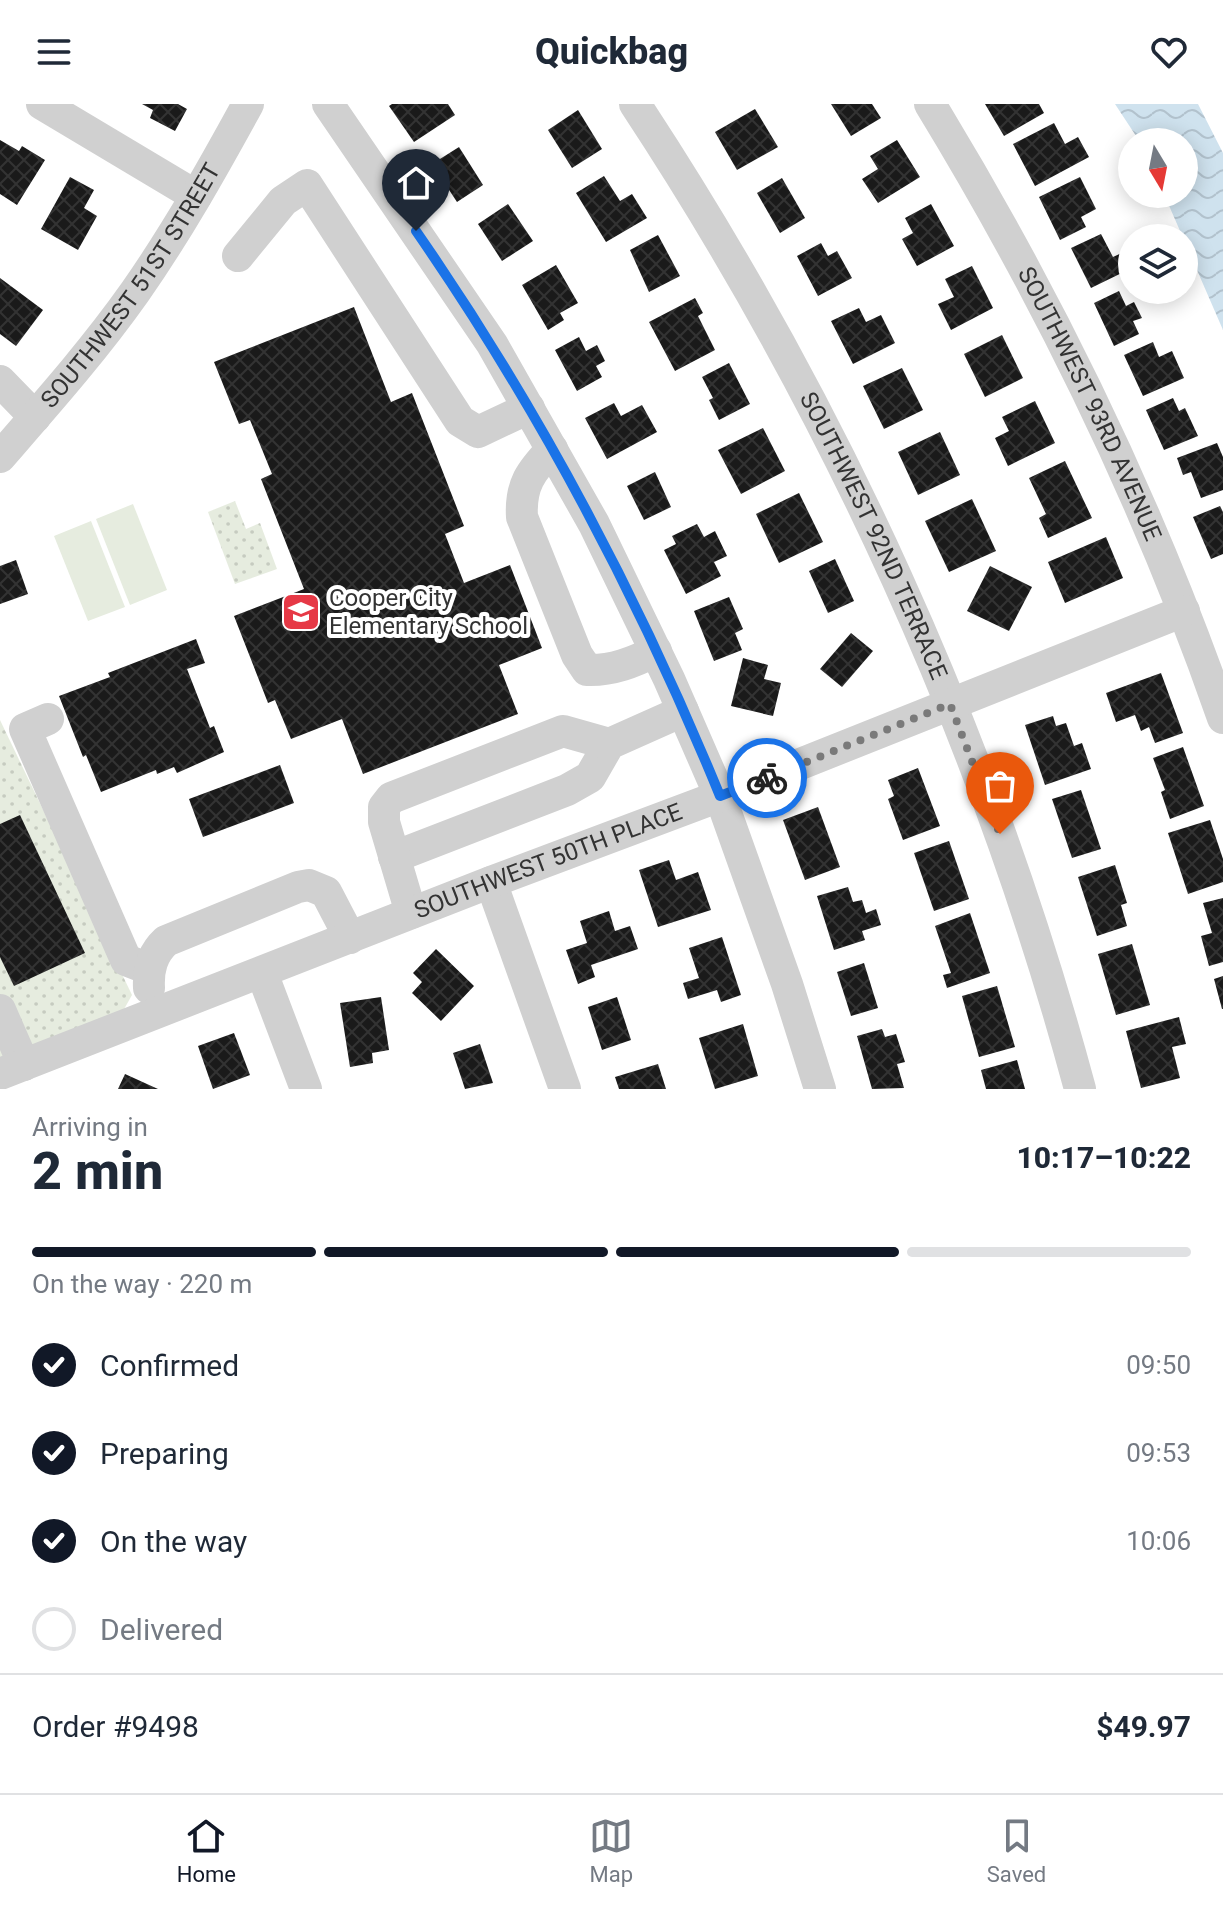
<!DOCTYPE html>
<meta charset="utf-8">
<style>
body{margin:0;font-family:Roboto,sans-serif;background:#f2f2f3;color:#1f2937;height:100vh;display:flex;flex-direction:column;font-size:30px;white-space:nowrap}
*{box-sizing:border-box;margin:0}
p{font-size:26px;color:#747a83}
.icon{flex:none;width:44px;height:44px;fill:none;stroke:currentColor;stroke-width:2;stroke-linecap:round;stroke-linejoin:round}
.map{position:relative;height:985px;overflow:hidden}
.details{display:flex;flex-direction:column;background:#fff;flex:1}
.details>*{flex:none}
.needle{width:52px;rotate:170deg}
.controls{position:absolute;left:1118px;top:24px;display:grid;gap:16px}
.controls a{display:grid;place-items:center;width:80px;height:80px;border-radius:50%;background:#fff;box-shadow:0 4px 20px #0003;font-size:40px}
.pin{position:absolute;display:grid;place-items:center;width:68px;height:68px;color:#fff;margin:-82px -34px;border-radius:50% 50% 50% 0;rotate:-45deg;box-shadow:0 0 8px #0007}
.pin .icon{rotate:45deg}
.courier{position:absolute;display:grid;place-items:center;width:80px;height:80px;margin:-40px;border:6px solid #1a73e8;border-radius:50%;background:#fff;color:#222;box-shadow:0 2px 10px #0007}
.headline em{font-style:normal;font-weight:800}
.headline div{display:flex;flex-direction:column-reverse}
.headline{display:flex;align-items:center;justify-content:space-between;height:136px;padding:0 32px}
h1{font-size:52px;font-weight:800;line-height:60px}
.bar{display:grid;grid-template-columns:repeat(4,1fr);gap:12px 8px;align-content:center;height:96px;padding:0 32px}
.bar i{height:10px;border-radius:6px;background:#e0e1e3}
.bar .current{background:#111827}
.bar p{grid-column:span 4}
.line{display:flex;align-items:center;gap:20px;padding:0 32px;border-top:2px solid #e0e1e3}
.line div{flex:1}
ol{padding:0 32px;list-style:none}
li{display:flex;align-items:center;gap:24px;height:88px}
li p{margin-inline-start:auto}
li .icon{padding:8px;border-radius:50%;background:#111827;color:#fff;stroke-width:4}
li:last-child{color:#747a83}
li i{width:44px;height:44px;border:4px solid #e0e1e3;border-radius:50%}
header{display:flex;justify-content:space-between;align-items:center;height:104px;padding:0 32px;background:#fff;font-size:36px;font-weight:800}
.dock{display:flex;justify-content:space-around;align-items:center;height:112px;border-top:2px solid #e0e1e3;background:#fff;font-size:22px;color:#747a83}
.dock a{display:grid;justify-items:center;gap:4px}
.dock .current{color:#111827}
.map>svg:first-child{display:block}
.green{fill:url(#green-dots)}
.pitch{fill:#e6ecdf}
.water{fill:url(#water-waves)}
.building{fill:url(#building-cross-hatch)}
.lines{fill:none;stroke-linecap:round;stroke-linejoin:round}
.minor{stroke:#d0d0d0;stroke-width:32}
.done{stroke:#7a7a7a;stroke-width:8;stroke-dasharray:0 14.4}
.route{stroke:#1a73e8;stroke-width:10}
.labels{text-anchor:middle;stroke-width:8;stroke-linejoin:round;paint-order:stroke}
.street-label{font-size:24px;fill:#333;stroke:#fff}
.poi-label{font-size:24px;fill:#333;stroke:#fff;text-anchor:start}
</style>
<header><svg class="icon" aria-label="menu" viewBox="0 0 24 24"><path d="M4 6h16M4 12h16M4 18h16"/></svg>Quickbag<svg class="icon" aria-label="heart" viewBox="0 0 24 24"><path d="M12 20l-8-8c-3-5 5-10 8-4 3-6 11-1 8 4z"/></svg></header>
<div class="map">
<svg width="1223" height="985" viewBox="0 0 1223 985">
<defs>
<pattern id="green-dots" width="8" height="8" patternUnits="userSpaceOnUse" patternTransform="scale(2)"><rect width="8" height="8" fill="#e6ecdf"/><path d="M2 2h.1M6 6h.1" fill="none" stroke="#c6cbc0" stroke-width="1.8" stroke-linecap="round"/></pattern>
<pattern id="water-waves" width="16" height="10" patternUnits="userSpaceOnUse" patternTransform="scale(2)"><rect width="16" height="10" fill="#cfe2ee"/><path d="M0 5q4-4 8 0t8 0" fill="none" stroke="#b2c2cd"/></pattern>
<pattern id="building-cross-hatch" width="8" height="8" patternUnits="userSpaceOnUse" patternTransform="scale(2)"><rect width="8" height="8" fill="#1a1a1a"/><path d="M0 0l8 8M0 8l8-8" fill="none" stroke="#333"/></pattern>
</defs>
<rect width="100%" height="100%" fill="#fff"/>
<!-- green -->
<g class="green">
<path d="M235,397L246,425L260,419L277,465L235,480L208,408Z"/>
<path d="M0,616L132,891L123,907L0,959Z"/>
</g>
<!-- pitch -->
<g class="pitch">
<path d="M133,400L167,486L130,501L96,415Z"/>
<path d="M91,417L125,503L88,517L54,432Z"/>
</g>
<!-- water -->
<path class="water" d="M1115,0H1198L1223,49V226L1164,90H1184V38H1140Z"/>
<!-- building -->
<g class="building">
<path d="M142,0H178L187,5L175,27L150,14L153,6Z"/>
<path d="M392,0H448L455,11L414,38L389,2Z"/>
<path d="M831,0H872L881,14L851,32Z"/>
<path d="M985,0H1039L1044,9L1004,32Z"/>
<path d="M755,5L778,43L737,66L715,28Z"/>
<path d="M578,6L602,45L572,64L548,26Z"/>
<path d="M1054,19L1065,40L1078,33L1089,53L1035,82L1013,40Z"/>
<path d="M0,36L19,47L22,42L45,56L17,101L0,90Z"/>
<path d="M897,36L920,73L878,99L862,75L878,65L870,52Z"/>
<path d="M459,43L483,81L457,98L432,60Z"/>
<path d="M604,72L620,97L632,90L647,114L606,138L576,89Z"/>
<path d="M70,73L94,86L84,104L97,112L78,146L41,125Z"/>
<path d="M1080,73L1096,105L1081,113L1086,123L1060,136L1039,93Z"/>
<path d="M782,74L805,114L780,129L757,89Z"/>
<path d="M508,100L533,137L502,157L478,120Z"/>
<path d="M931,100L954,142L917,162L902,135L913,129L905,114Z"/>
<path d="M1101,130L1113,153L1128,146L1132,154V164L1091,184L1071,144Z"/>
<path d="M658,131L680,172L649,188L630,146Z"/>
<path d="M821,139L828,152L837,147L852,174L818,192L797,152Z"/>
<path d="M556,161L578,199L560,209L564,216L548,226L522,181Z"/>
<path d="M972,162L993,204L951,226L938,200L954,193L945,175Z"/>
<path d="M0,174L43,206L16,242L0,230Z"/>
<path d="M1119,187L1126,202L1134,198L1142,214L1133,217L1139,230L1114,242L1094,199Z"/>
<path d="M695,194L703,209L698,212L715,246L675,267L649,218Z"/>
<path d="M354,203L391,298L412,289L464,422L445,430L464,479L510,461L542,544L499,561L518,610L363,670L342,615L291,635L275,596L268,599L234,512L304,485L261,375L272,370L250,316L239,320L214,258Z"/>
<path d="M859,204L866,218L881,211L895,239L853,260L831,217Z"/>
<path d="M1002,231L1023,274L985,293L964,250Z"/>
<path d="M579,233L586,247L597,241L605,257L596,262L602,273L577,287L555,246Z"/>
<path d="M1153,238L1159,253L1172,247L1184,274L1143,292L1124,251Z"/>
<path d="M729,259L750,300L719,316L709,296L713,294L702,273Z"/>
<path d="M902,264L923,306L884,325L863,282Z"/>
<path d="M1173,294L1179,307L1185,304L1198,332L1164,346L1146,306Z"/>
<path d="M1035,297L1055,339L1008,362L995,334L1009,327L1002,313Z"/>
<path d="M614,299L621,312L642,301L657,328L607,355L585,314Z"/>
<path d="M763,324L785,367L741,390L718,346Z"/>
<path d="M940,328L960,371L918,391L898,348Z"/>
<path d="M1217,339L1223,353V386L1201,394L1191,368L1183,371L1177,354Z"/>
<path d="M1065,357L1092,414L1048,434L1039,414L1046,410L1029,374Z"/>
<path d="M655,368L671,403L644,416L627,382Z"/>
<path d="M799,389L823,438L779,459L756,410Z"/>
<path d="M972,395L996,447L949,468L925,417Z"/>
<path d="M1220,402L1223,408V450L1211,455L1193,413Z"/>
<path d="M697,420L704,433L715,427L727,452L714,458L721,472L686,490L664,446L676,440L672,432Z"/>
<path d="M1106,433L1123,474L1065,499L1048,458Z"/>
<path d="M835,455L854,497L828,509L809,467Z"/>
<path d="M16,456L28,490L0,500V462Z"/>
<path d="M990,462L1032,483L1009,527L967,507Z"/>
<path d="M729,493L743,525L735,529L742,546L714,557L694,507Z"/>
<path d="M851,529L873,547L842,583L820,565Z"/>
<path d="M196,535L205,559L187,565L210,624L214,622L224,648L177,669L174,663L157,670L156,666L101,688L86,651L83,653L59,592L110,573L108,569Z"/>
<path d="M743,554L768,561L764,575L781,579L773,612L731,602Z"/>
<path d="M1161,569L1183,629L1155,639L1149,623L1141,627L1135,611L1116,618L1106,589Z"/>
<path d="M1053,612L1056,622L1066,619L1074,642L1082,639L1091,665L1045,681L1025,621Z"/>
<path d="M1183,643L1204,702L1170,715L1161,688L1165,686L1153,654Z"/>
<path d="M280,661L294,699L203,733L189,695Z"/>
<path d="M918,664L940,722L903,736L888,695L894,692L888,676Z"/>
<path d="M1081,686L1101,745L1072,754L1052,695Z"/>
<path d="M818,703L840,763L805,776L783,716Z"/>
<path d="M20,711L85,849L14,882L0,853V720Z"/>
<path d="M1210,716L1223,755V778L1188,790L1168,729Z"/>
<path d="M949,737L969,795L934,807L914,749Z"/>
<path d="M669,756L676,776L698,768L711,806L658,823L639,766Z"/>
<path d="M1115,761L1127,799L1121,801L1127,822L1097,832L1078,773Z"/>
<path d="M848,783L853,798L862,796L866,809L876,805L881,821L862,827L865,836L834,846L817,792Z"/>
<path d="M1223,794V858L1209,862L1201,832L1212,829L1203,799Z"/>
<path d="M609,807L615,827L630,822L638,845L591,861L595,873L578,880L566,846L587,839L580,817Z"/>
<path d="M970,809L990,869L947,884L943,871L951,869L935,822Z"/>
<path d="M722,833L741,891L721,898L717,886L688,895L683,879L699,874L689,844Z"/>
<path d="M1132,840L1150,901L1116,911L1098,850Z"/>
<path d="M436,845L474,882L441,917L412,889L422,878L413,869Z"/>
<path d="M864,859L878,904L851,912L837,868Z"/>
<path d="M1223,872V905H1222L1214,875Z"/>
<path d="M997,882L1015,943L979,953L962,892Z"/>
<path d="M381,893L389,946L372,949L373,959L350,963L340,899Z"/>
<path d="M617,893L631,936L602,946L588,903Z"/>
<path d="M1179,913L1186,940L1172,943L1180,974L1141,984L1126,927Z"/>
<path d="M743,920L758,972L715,985L699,934Z"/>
<path d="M882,925L885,933L896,930L905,958L897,960L904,984L872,985L857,932Z"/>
<path d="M234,929L250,971L213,985L198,942Z"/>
<path d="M480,940L493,979L465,985L453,949Z"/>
<path d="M1017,956L1025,985H986L981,966Z"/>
<path d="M658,960L666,985H619L615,973Z"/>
<path d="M125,970L158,985H118Z"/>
</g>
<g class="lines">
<!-- minor -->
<g class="minor">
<path d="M42,0L196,92"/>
<path d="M328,0L492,240L594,420L669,575L720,692L787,880L820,985"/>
<path id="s1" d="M635,0C834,302 986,635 1080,985"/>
<path id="s2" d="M930,0C1047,192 1149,401 1223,614"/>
<path d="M238,152L283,97L307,81L460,317L478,328L529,304"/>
<path d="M0,277L35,313"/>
<path d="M552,345C531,367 520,381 522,413L577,551L587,566C612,567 634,558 656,547"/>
<path id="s3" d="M0,353C47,299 94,246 135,188C177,128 213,64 248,0"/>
<path d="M48,615L25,625L126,856L149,865"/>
<path d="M394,753L567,686L590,673L609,640L683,607"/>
<path d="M491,778L565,985"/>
<path d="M411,809L384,718V703L391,694L563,627L609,640"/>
<path d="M262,869L306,985"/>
<path d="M149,884C148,865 152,850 166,837L298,783L309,781L326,788L350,834"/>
<path d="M0,906L24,961"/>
<path id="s4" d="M0,970L491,778L720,692L1184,507"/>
</g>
</g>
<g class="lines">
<!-- done -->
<path class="done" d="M767,674L950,600L1000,730"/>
<!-- route -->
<path class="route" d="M416,127C538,303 639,494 720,692L767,674"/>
</g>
<!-- icons -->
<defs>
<symbol id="school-square" viewBox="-11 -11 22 22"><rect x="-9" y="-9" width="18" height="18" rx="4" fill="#e63946" stroke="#fff"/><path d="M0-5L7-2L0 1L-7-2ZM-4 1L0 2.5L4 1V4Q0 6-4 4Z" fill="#fff"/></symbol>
</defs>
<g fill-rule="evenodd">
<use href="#school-square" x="279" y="486" width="44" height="44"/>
</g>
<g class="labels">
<!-- street labels -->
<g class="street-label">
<text dy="8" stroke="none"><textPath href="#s3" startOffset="216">SOUTHWEST 51ST STREET</textPath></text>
<text dy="8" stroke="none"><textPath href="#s2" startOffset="340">SOUTHWEST 93RD AVENUE</textPath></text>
<text dy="8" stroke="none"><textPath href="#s1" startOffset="494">SOUTHWEST 92ND TERRACE</textPath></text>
<text dy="8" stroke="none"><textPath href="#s4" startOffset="588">SOUTHWEST 50TH PLACE</textPath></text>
</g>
<!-- poi labels -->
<g class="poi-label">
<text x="329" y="502">Cooper City<tspan x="329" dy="28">Elementary School</tspan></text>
</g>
</g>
</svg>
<div class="controls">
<a><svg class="needle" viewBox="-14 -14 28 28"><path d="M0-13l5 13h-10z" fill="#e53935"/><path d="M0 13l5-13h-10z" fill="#747a83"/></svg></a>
<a><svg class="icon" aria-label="layers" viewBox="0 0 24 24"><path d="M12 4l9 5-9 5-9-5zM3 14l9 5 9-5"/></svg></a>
</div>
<div class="pin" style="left:1000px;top:730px;background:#ea580c"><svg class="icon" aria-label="bag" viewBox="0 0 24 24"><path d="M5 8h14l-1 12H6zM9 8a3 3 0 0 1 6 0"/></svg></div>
<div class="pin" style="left:416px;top:127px;background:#1f2937"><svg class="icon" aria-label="home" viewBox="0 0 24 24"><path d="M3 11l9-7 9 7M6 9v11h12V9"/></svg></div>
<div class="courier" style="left:767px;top:674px"><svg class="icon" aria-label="bike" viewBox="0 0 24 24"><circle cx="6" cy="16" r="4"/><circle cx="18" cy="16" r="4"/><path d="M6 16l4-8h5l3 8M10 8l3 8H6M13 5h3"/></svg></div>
</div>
<section class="details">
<div class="headline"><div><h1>2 min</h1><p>Arriving in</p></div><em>10:17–10:22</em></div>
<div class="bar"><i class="current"></i><i class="current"></i><i class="current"></i><i></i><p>On the way · 220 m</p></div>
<ol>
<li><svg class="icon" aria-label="check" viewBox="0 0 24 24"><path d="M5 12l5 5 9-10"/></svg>Confirmed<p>09:50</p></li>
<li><svg class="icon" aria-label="check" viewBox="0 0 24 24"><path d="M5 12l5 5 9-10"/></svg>Preparing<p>09:53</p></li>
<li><svg class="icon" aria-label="check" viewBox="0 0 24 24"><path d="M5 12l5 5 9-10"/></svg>On the way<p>10:06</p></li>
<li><i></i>Delivered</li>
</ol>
<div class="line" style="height:104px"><div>Order #9498</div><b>$49.97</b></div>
</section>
<nav class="dock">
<a class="current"><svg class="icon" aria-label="home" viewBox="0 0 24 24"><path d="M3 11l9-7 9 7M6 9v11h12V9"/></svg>Home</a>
<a><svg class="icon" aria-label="map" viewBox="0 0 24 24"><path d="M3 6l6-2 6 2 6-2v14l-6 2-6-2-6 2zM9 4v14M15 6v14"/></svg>Map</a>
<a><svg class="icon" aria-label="saved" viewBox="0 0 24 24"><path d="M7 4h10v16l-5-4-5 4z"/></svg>Saved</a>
</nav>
